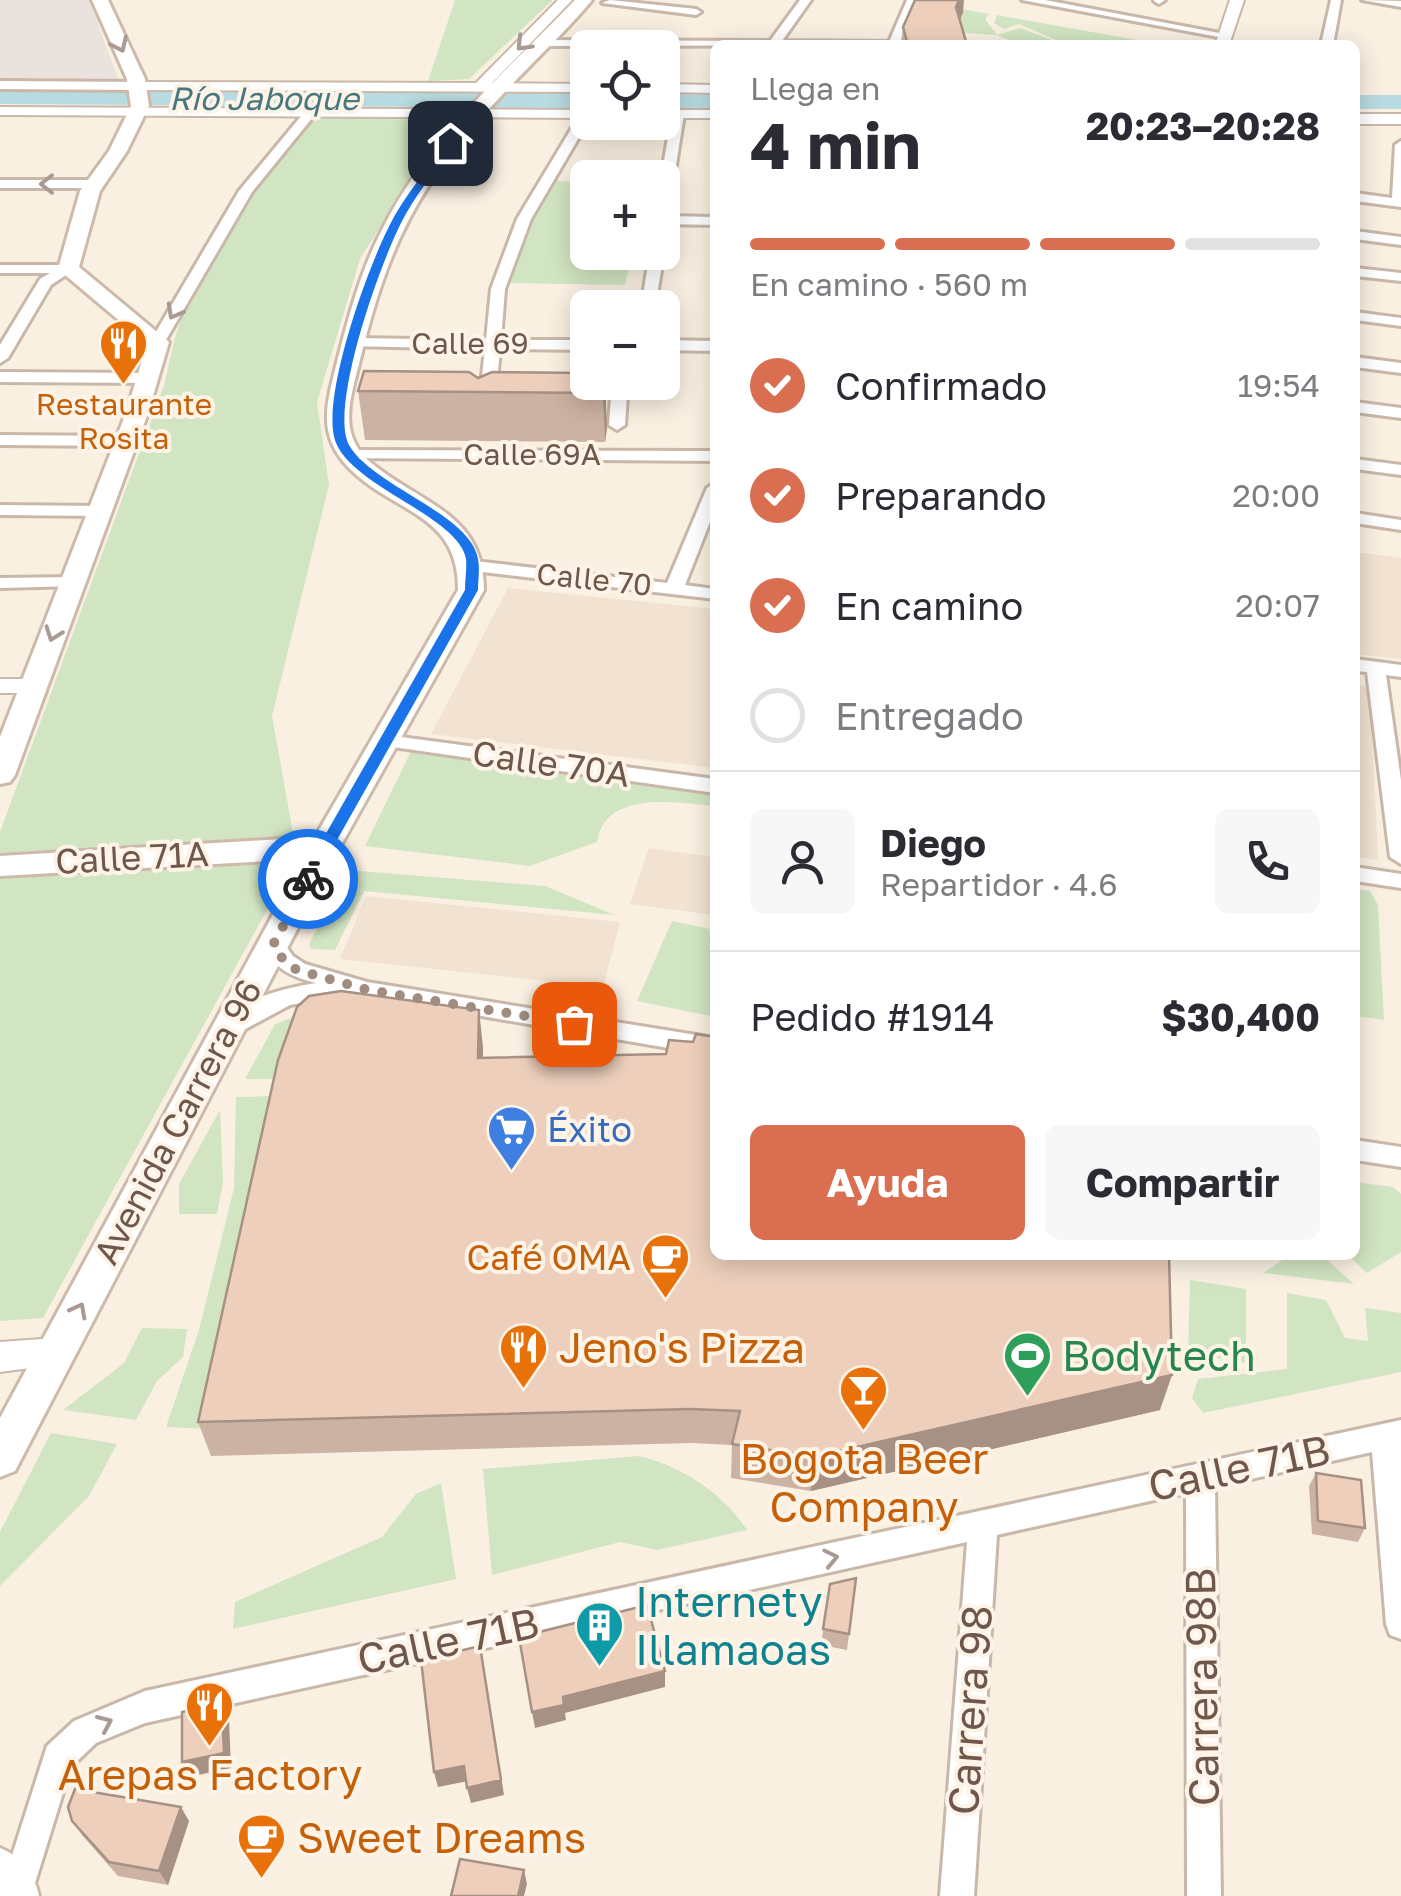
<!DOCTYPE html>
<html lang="es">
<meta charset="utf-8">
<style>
body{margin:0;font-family:"Golos Text",sans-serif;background:#f7f7f7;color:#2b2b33;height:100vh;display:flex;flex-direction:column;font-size:38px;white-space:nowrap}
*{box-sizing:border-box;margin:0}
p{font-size:32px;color:#7c7c81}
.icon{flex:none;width:55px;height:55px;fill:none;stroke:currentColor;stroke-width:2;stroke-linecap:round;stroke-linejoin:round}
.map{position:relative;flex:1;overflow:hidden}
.drawer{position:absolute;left:710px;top:40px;width:650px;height:1220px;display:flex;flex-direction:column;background:#fff;border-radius:15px;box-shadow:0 5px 25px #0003}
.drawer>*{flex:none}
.tools{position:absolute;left:570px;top:30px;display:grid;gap:20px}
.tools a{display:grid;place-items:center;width:110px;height:110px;border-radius:15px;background:#fff;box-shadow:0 5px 25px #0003;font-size:50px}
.pin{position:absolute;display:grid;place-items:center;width:85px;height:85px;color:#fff;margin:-42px;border-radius:20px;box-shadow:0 5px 15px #0006}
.courier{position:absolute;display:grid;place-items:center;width:100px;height:100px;margin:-50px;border:8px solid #1a73e8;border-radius:50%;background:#fff;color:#222;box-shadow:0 2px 12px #0007}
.overview em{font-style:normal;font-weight:700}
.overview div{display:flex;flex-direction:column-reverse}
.overview{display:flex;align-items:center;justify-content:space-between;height:170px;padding:0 40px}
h1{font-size:65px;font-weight:700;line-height:75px}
.bar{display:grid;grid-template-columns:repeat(4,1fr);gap:15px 10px;align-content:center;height:120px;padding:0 40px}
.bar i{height:12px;border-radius:8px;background:#e1e1e2}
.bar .selected{background:#da6e51}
.bar p{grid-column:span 4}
.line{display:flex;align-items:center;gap:25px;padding:0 40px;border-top:2px solid #e1e1e2}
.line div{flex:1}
.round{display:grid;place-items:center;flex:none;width:105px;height:105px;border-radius:15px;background:#f7f7f7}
ol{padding:0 40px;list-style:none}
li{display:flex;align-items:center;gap:30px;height:110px}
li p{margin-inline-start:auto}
li .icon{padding:10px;border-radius:50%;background:#da6e51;color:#fff;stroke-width:4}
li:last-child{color:#7c7c81}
li i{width:55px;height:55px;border:5px solid #e1e1e2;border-radius:50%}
.button{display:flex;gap:20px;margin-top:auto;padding:20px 40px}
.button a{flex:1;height:115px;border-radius:15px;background:#da6e51;color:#fff;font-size:40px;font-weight:700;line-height:115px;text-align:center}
.button a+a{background:#f7f7f7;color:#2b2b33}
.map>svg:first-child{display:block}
.residential{fill:#f1e2d1}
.industrial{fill:#e9e2dd}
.green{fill:#d1e5c2}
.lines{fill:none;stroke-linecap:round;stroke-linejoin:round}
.river{fill:#b8dbe1;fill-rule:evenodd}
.minor-casing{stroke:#c9b8aa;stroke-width:6}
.tertiary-casing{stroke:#c9b8aa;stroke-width:4}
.secondary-casing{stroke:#cebaaa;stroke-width:6}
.minor{fill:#fff;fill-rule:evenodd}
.tertiary{fill:#fff;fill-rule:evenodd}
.secondary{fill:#fff;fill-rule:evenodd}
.wall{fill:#ccb2a2}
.shaded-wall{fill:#a69184}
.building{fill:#edcfbc;stroke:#a69184;stroke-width:2.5}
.oneway{stroke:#a99a93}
.route{fill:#1a73e8}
.done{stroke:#a08d80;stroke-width:10;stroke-dasharray:0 18}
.labels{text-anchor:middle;stroke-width:8;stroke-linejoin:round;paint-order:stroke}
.far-street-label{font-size:30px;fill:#6f574b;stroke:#fdf4e7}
.far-food-label{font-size:30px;fill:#c56008;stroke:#fdf4e7}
.far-water-label{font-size:32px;font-style:italic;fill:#477880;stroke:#fdf4e7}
.street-label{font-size:35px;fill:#6f574b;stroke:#fdf4e7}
.shop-label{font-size:35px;fill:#366cbe;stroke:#fdf4e7;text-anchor:start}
.food-label{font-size:35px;fill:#c56008;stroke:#fdf4e7;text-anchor:end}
.near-food-label{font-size:42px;fill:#c56008;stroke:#fdf4e7;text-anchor:start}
.near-leisure-label{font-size:42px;fill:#27864d;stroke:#fdf4e7;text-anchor:start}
.near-street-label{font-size:42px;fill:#6f574b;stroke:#fdf4e7}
.near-culture-label{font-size:42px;fill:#0d838f;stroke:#fdf4e7;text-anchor:start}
</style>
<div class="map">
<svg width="1401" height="1896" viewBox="0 0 1401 1896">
<rect width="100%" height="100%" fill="#faf0e2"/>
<!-- residential -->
<g class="residential">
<path d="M1355,552L1401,558V659L1355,654Z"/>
<path d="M508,588L715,609V768L431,734Z"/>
<path d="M1355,685L1370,687L1378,860L1355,857Z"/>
<path d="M649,848L715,857V915L630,904Z"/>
<path d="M366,896L620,922L603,987L340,959Z"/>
</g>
<!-- industrial -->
<path class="industrial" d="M0,0H89L119,81L0,80Z"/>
<!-- green -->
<g class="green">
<path d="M455,0H553L469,79L428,81Z"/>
<path d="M925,2L989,14L985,19L997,35L1020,28L1060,43L1021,45L996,35L954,32L963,14Z"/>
<path d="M997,15L1165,45H1068L1019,24L1004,29L994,23Z"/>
<path d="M320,115L449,117L360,259L317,402L329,485L272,716L297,855L43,1318L0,1321V832L164,385C170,363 173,338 182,318C208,260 273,156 320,115Z"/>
<path d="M554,181L587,182L588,252L632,253L625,285L510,283L529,219Z"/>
<path d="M413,747L715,791V806C676,803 606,789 597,842L530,866L365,846Z"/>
<path d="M348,870L545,886L615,915L364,891L335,950L311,949L309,944Z"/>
<path d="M1355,889L1370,891L1378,905L1384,1020L1355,1016Z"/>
<path d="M672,921L715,930V1017L637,1001Z"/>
<path d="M299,1015L281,1079H245L275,1024Z"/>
<path d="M274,1096L211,1429L166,1427L199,1330L234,1188L236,1097Z"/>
<path d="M220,1110L223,1183L217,1214H179V1184Z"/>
<path d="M1355,1182L1393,1187L1401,1194V1252L1367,1273L1348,1255H1355Z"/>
<path d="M1290,1255H1322L1354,1284L1263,1273Z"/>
<path d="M1190,1280L1246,1289V1363L1188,1353Z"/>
<path d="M1287,1293L1326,1300L1345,1338L1368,1341L1365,1308L1401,1313V1372L1203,1413L1192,1398L1198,1379L1287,1369Z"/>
<path d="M142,1328L187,1329L183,1357L157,1381L136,1420L63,1410L124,1363Z"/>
<path d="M51,1433L117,1444L89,1496L0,1586V1532Z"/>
<path d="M638,1456C681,1465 724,1494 747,1530L657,1550L620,1542L492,1575L483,1469Z"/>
<path d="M441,1483L456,1579L233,1629L235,1602L382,1537L416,1494Z"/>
</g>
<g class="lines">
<!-- river -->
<g class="river">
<path d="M0,90L588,94V108L0,104Z"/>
<path d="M662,94L715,95V109L662,108Z"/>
<rect x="1355" y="95" width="46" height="14"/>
</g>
<defs>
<g id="minor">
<path d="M610,0L696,9L701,12L696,15L602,3Z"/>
<path d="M800,0H811L782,41L889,42L907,0H917L899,45L544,46L538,43L544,40L770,41Z"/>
<path d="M1022,0H1045L1230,35L1224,38Z"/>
<path d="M1165,0L1159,4L1154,1V0Z"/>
<path d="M1331,0H1341L1333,45H1321Z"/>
<path d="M1362,0L1401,1V7Z"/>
<path d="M0,81L138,82L144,86L138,90L0,89Z"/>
<path d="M307,109L317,112L252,192L163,345H153L150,342L239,191Z"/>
<path d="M678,110L684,114L668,216L715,217V225L662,224L661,178L672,114Z"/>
<path d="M582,111H588V122L531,219L505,289L501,340H588V350L500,349L495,403L487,408L479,403L485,349L348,346L345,343L353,338L486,340L491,289L517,219Z"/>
<path d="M1401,141V207L1355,201V193L1392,198L1395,145Z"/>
<path d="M0,180H94L101,184L94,188H0Z"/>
<path d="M1355,231L1401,237V245L1355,239Z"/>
<path d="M662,250L664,252L655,308H641L650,252Z"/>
<path d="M0,265H68L75,269L51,285L8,358L0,363V345L40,279L50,273H0Z"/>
<path d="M1355,268L1401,273V281L1355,276Z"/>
<path d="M1355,312L1401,318V326L1355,320Z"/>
<path d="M662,340L715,341V351L662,350Z"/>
<path d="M1355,357L1401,363V373L1355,367Z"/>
<path d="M0,372L147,373L155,378L147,383L0,382Z"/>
<path d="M612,382H628L625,425L617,430L609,425Z"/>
<path d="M1355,402L1401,408V418L1355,412Z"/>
<path d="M0,435L127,436L135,441L127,446L0,445Z"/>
<path d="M350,450L715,451V461L344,458V452Z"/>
<path d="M1355,459L1401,465V475L1355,469Z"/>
<path d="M715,483V509L685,585L715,589V599L474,571L465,566L474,561L667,583L707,488Z"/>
<path d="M0,505L101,506L110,511L101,516L0,515Z"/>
<path d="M1355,513L1401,520V530L1355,523Z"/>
<path d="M72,577L78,578V586L0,588V578Z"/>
<path d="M1355,659L1401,665V677L1386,675L1401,780V864L1390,857L1367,672L1355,671Z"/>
<path d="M386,735L715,779V793L379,745L376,741Z"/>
<path d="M1355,867L1401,874V888L1355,881Z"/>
<path d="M273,937L281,939L293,956L305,964L367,982L715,1038V1056L353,994L290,1005L238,1033H222L218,1027C237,999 285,988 316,983C289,976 276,969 262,945Z"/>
<path d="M1355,1140L1401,1147V1167L1355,1160Z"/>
<path d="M1401,1420V1639L1390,1635L1386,1624L1372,1452L1215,1487L1221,1896H1187L1186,1493L997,1535L974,1896H940L967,1542L145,1723L96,1743L71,1767L31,1896H1L0,1893L47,1746L74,1721L145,1691Z"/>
</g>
<g id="tertiary">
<path d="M558,0H572L492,83L588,84V92L138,90L131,86L138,82L476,83Z"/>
<path d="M1230,0H1244L1229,45H1215Z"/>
<path d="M662,84L715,85V93L662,92Z"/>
<path d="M0,107L588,110V118L0,115Z"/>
<rect x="662" y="110" width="53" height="8"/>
<rect x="1355" y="114" width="46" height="10"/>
<path d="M0,679H34L46,686L34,693H0Z"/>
<path d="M56,1338L68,1343L73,1353L68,1363L0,1372V1342Z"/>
</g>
<g id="secondary">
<path d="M92,0H108L145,79L149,106L127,151L100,191L79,267L169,342L148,413L15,775L10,782L0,784V737L126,413L147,344L58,269L80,191L109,151L131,106L127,79Z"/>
<path d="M575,0H592C565,33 532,62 503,94C418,184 388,244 359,364C350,400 338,434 370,462C420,504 484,513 484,590L340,847L15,1471L0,1477V1418L303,859L0,876V856L315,837L458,590C459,513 393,513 349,468C316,434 327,403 337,362C349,315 361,269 384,226C429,138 507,70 575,0Z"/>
<path d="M0,1848C22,1857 34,1873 39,1896H0Z"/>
</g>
</defs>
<!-- minor casing -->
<use href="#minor" class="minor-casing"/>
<!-- tertiary casing -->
<use href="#tertiary" class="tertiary-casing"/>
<!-- secondary casing -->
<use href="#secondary" class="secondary-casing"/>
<!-- minor -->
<use href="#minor" class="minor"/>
<!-- tertiary -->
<use href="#tertiary" class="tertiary"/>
<!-- secondary -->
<use href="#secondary" class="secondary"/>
</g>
<!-- wall -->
<g class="wall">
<path d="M963,13L960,20L967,45H901L903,27Z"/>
<path d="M478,378L605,382L607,428L605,442L365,440L358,391Z"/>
<path d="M479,1010L483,1058L1160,1410L811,1491L731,1478L732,1445L691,1443L211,1456L198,1422Z"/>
<path d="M1316,1473L1365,1528L1358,1542L1312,1534L1309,1486Z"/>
<path d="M856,1578L847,1650L821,1645L830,1584Z"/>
<path d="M72,1821H189L168,1885L118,1876L82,1835Z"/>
</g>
<!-- shaded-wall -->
<g class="shaded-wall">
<path d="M959,0H964L963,13L953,33L956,7Z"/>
<path d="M605,382L607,428L605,442L603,393Z"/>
<path d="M479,1010L483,1047V1095L478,1058Z"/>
<path d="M1172,1375L1160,1410L811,1491L813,1457Z"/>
<path d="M483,1662L504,1795L471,1803L467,1788Z"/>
<path d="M665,1671V1687L565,1713L566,1720L535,1728L532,1712L563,1697Z"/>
<path d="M222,1703L229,1719L231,1768L189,1777L182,1762Z"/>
<path d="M464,1766L468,1781L438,1787L434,1772Z"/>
<path d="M181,1807L189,1821L168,1885L159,1871Z"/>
<path d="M524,1870L527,1884L524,1896H518Z"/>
</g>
<!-- building -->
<g class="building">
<path d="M915,0H959L956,7L967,45H908L903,27Z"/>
<path d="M364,371L469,372L478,378L492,372L588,373V382H605L603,393L358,391Z"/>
<path d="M341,991L479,1010L478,1058L666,1054L669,1040L693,1042L696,1034L715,1037V1255H1169L1172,1375L813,1457L732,1444L740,1411L690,1409L198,1422L278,1060L297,1007L309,996Z"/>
<path d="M1316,1473L1361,1480L1365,1528L1318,1521Z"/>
<path d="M856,1578L849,1634L823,1629L830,1584Z"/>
<path d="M647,1605L665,1671L563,1697L564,1705L532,1712L519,1637Z"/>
<path d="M480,1646L501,1780L467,1788L464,1766L434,1772L421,1660Z"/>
<path d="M222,1703L224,1753L182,1762V1712Z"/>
<path d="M75,1789L181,1807L159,1871L109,1862L72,1821L68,1807Z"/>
<path d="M460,1859L524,1870L518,1896H451Z"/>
</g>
<!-- one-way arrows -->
<defs><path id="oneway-chevron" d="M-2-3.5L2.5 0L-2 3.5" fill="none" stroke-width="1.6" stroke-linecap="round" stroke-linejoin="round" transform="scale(2.5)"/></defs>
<g class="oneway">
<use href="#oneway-chevron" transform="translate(523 44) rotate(134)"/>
<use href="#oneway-chevron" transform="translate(120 45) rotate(65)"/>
<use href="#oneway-chevron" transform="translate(47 184) rotate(-180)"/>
<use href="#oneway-chevron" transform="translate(174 312) rotate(119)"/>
<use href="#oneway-chevron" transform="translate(53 634) rotate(110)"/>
<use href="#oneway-chevron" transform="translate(79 1310) rotate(-62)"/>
<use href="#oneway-chevron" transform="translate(831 1558) rotate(-12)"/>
<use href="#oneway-chevron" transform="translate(105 1723) rotate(-24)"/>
</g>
<!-- route -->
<path class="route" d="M447,141L455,143C439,166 421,188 407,212C384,250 328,407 349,445C372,486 471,514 478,559C480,569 478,580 478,590L315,879L308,885L300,879L465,590C465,580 467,569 466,559C459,517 355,488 336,443C318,400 373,250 398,210C413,186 431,164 447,141Z"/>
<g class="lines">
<!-- done -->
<path class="done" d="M308,879L273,945L285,962L297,970L368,990L574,1024"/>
</g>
<!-- icons -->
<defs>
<symbol id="restaurant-pin" viewBox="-11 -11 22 30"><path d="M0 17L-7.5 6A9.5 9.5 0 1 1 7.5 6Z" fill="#e8710a" stroke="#fdf4e7"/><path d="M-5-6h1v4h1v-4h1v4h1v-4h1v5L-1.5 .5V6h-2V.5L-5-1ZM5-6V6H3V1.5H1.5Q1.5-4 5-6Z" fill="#fff"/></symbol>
<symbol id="supermarket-pin" viewBox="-11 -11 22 30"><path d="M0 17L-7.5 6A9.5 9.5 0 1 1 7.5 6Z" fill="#3f7fe0" stroke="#fdf4e7"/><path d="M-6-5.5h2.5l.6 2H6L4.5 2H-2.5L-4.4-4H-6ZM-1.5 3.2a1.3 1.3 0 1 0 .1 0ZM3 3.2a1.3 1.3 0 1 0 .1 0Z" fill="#fff"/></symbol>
<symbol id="cafe-pin" viewBox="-11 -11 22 30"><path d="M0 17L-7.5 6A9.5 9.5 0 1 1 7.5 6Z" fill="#e8710a" stroke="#fdf4e7"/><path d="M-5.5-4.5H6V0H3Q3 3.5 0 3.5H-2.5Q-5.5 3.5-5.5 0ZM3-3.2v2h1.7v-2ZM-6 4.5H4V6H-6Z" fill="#fff"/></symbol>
<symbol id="stadium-pin" viewBox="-11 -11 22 30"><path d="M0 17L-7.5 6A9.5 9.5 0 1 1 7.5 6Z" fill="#2e9e5b" stroke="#fdf4e7"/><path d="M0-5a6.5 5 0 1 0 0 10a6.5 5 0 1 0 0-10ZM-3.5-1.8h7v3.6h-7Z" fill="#fff"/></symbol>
<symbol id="bar-pin" viewBox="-11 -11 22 30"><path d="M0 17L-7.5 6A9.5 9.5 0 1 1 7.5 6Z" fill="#e8710a" stroke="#fdf4e7"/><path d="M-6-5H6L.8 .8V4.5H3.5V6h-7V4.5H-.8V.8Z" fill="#fff"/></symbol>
<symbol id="building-pin" viewBox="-11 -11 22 30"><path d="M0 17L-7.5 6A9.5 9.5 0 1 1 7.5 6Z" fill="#0f9aa8" stroke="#fdf4e7"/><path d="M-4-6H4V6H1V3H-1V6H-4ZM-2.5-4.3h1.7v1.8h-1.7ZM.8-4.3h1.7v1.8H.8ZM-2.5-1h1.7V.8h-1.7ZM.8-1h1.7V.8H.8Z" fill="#fff"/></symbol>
</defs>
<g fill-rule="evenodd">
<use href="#restaurant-pin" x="96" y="316" width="55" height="75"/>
<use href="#supermarket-pin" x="484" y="1102" width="55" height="75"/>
<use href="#cafe-pin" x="638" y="1230" width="55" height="75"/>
<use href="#restaurant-pin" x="496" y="1320" width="55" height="75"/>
<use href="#stadium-pin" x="1000" y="1328" width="55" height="75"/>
<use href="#bar-pin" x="836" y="1362" width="55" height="75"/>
<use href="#building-pin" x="572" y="1598" width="55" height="75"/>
<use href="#restaurant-pin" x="182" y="1678" width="55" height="75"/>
<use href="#cafe-pin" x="234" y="1810" width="55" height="75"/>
</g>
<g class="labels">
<!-- far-street labels -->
<g class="far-street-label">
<text x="470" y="354">Calle 69</text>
<text x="532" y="465">Calle 69A</text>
<text transform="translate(594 580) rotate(6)" y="10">Calle 70</text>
</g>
<!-- far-food labels -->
<g class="far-food-label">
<text x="124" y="415">Restaurante<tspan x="124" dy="34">Rosita</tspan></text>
</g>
<!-- far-water labels -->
<g class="far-water-label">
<text x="264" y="110">Río Jaboque</text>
</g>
<!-- street labels -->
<g class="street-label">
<text transform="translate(551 764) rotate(8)" y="12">Calle 70A</text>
<text transform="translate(132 858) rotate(-3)" y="12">Calle 71A</text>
<text transform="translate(178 1122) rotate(-62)" y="12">Avenida Carrera 96</text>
</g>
<!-- shop labels -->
<g class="shop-label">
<text x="547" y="1142">Éxito</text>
</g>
<!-- food labels -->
<g class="food-label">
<text x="631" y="1270">Café OMA</text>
</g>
<!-- near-food labels -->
<g class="near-food-label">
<text x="559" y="1363">Jeno's Pizza</text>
<text x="864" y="1474" text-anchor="middle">Bogota Beer<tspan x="864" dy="48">Company</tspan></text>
<text x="210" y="1790" text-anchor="middle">Arepas Factory</text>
<text x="297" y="1853">Sweet Dreams</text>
</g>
<!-- near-leisure labels -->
<g class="near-leisure-label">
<text x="1062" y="1371">Bodytech</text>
</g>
<!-- near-street labels -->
<g class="near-street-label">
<text transform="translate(1239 1468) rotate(-12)" y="15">Calle 71B</text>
<text transform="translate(448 1641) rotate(-12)" y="15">Calle 71B</text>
<text transform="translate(1202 1687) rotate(-91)" y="15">Carrera 98B</text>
<text transform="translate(970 1710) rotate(-86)" y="15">Carrera 98</text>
</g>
<!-- near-culture labels -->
<g class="near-culture-label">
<text x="635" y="1617">Internety<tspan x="635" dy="48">Illamaoas</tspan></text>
</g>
</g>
</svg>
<div class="tools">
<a><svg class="icon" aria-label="locate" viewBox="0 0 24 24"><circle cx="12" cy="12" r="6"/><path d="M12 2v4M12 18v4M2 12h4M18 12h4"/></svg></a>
<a>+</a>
<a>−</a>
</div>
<div class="pin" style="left:574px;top:1024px;background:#ea580c"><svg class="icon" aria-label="bag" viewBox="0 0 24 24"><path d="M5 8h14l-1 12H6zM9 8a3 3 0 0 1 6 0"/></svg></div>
<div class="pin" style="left:450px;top:143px;background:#1f2937"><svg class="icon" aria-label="home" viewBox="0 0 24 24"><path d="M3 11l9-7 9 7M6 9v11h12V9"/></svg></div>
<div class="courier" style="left:308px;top:879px"><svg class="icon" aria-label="bike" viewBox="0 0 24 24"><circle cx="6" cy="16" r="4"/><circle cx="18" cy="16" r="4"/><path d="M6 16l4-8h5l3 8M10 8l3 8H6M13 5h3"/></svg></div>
<section class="drawer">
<div class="overview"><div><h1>4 min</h1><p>Llega en</p></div><em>20:23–20:28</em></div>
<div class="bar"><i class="selected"></i><i class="selected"></i><i class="selected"></i><i></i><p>En camino · 560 m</p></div>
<ol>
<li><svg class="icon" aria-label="check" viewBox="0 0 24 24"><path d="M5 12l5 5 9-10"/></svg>Confirmado<p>19:54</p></li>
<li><svg class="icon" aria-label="check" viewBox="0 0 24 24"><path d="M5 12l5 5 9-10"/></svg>Preparando<p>20:00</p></li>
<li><svg class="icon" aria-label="check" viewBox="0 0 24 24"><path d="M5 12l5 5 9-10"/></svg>En camino<p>20:07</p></li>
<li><i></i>Entregado</li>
</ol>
<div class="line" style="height:180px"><a class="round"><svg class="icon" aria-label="person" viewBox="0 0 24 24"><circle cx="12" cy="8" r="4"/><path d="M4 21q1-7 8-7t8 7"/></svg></a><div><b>Diego</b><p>Repartidor · 4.6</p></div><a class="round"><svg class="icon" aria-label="phone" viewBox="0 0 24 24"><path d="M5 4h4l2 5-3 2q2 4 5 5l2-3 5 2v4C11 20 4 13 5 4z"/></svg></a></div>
<div class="line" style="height:130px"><div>Pedido #1914</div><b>$30,400</b></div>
<div class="button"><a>Ayuda</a><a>Compartir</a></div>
</section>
</div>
